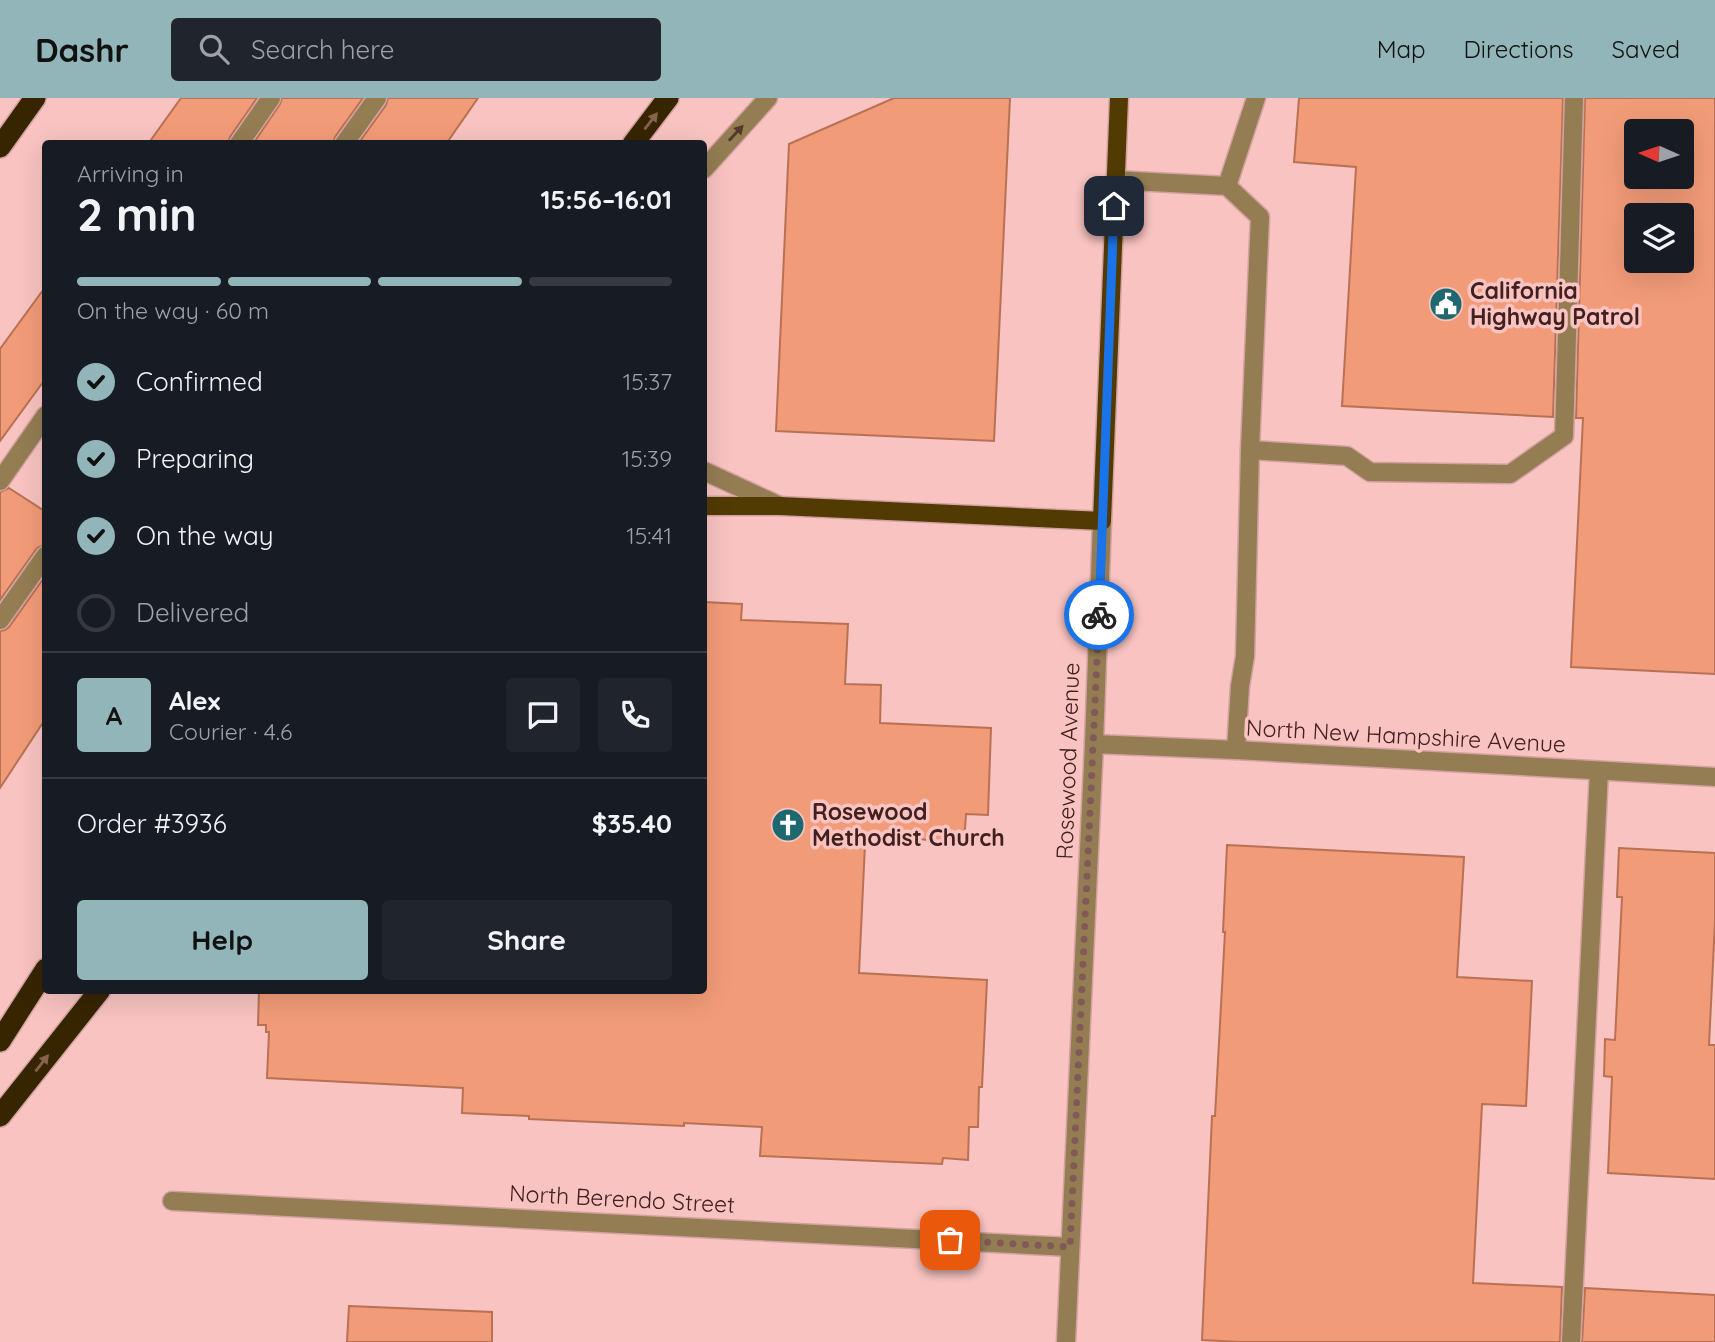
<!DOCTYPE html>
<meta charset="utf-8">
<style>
body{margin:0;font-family:Quicksand,sans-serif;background:#20242c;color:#f1f3f6;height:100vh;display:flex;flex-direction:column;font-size:26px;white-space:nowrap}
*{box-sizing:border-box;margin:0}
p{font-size:23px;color:#9ea1a6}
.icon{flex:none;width:38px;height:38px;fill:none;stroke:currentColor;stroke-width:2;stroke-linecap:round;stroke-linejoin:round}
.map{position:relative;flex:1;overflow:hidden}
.sheet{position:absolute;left:42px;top:42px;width:665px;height:854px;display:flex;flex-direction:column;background:#171b24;border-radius:7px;box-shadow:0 7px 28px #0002}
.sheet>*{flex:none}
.needle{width:46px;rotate:273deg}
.fabs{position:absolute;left:1624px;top:21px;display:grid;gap:14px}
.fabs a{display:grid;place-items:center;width:70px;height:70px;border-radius:7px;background:#171b24;box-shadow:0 7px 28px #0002;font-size:35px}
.pin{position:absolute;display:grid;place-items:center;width:60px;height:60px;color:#fff;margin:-30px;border-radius:14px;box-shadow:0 4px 10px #0006}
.courier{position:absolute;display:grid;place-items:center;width:70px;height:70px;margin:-35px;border:5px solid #1a73e8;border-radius:50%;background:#fff;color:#222;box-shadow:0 2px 9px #0007}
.headline em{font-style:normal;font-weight:800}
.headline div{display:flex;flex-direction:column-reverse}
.headline{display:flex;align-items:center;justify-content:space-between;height:119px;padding:0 35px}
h1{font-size:46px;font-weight:800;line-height:52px}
.bar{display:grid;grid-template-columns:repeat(4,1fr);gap:10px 7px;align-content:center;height:84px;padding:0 35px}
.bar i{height:9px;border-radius:5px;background:#363941}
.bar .selected{background:#92b5b9}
.bar p{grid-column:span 4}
.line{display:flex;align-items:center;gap:18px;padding:0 35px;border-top:2px solid #363941}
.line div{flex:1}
.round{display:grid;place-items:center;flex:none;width:74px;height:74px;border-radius:7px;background:#20242c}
ol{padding:0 35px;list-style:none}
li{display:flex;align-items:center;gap:21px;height:77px}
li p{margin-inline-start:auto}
li .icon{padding:7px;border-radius:50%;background:#92b5b9;color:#111;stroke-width:4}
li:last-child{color:#9ea1a6}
li i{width:38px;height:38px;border:4px solid #363941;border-radius:50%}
.cta{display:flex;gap:14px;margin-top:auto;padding:14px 35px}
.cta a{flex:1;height:80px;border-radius:7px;background:#92b5b9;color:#111;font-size:28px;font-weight:800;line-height:80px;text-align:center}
.cta a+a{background:#20242c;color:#f1f3f6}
header{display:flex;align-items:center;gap:42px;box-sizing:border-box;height:98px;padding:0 35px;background:#92b5b9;color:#111}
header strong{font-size:33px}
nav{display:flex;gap:38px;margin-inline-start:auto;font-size:24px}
.search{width:490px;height:63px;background:#20242c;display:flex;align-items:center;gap:18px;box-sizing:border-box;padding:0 24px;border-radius:7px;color:#9ea1a6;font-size:26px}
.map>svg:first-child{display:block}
.building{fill:#f29b78;stroke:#b97154;stroke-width:2;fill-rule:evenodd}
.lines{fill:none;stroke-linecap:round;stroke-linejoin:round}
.minor-casing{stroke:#d3a2a0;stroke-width:21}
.major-casing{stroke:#d3a2a0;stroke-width:21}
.highway-casing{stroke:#d3a2a0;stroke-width:24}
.minor{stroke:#947d53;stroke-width:18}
.major{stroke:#523a03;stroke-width:18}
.highway{stroke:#372500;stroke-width:21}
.oneway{fill:#84644d}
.oneway2{fill:#56372c}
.done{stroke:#815957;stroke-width:7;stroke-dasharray:0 12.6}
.route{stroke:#1a73e8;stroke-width:9}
.labels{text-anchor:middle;stroke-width:7;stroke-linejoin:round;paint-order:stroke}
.poi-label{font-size:23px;font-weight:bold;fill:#41201f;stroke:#f8c3c0;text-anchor:start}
.street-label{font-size:23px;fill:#41201f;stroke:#f8c3c0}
</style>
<header>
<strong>Dashr</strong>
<div class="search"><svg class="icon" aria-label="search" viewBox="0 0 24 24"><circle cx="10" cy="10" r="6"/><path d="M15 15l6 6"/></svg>Search here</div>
<nav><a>Map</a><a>Directions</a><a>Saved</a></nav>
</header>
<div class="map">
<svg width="1715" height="1244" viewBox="0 0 1715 1244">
<rect width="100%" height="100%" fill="#f8c3c0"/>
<!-- building -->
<g class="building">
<path d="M181,0H257L230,39L228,46H148Z"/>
<path d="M282,0H363L335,39L333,46H253L280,6Z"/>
<path d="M388,0H478L446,46H358L386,7Z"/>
<path d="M894,0H1010L994,343L776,333L789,46Z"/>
<path d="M1299,0H1563L1553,319L1342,308L1356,69L1294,64Z"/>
<path d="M1585,0H1715V576L1571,569L1583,320H1576ZM1636,33H1682V79H1636ZM1636,117H1682V163H1636Z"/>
<path d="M46,188V280L0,343V251Z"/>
<path d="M9,390L46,414V446L37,450L0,502V394Z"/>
<path d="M46,477V620L0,690V533L5,532L9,529Z"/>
<path d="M704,504L742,506L741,522L848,526L845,586L881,587L880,625L991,630L988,717L966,716L964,746L919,741V748L865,746L859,875L987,882L982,989H979L978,1029H969L968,1062L943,1060L942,1066L760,1058L762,1029L684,1025V1028L529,1021V1018L462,1015L463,990L267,980L269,934H266V927H258L259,892H704Z"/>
<path d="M1227,747L1464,759L1457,879L1532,883L1526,1008L1482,1006L1473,1185L1562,1189L1560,1244H1241L1202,1242L1212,1018H1215L1225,834H1223Z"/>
<path d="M1619,750L1715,755V824L1709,947H1715V1081L1608,1075L1612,979L1604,978L1605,941L1615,942L1622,799H1617Z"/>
<path d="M1585,1190L1715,1197V1244H1582Z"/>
<path d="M349,1208L492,1214V1244H347Z"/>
</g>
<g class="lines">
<defs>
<g id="minor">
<path d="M239,46L271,0"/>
<path d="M344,46L377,0"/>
<path d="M704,71L768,0"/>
<path d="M1115,82L1227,88L1260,119L1250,352L1245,558L1240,588L1236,652"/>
<path d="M1227,88L1256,0"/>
<path d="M1250,352L1347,358L1370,374L1510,376L1564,338L1574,0"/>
<path d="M704,373L780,408"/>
<path d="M0,383L46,317"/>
<path d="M0,522L46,457"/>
<path d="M1094,646L1236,652L1715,679"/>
<path d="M172,1103L1070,1149"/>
<path d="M1066,1244L1094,646L1102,423"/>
<path d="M1571,1244L1599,673"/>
</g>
<path id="major" d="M704,408H780L1102,423L1119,0"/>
<g id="highway">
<path d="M633,46L668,0"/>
<path d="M0,49L35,0"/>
<path d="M0,943L46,871"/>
<path d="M0,1018L100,892"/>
</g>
</defs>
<!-- minor casing -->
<use href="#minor" class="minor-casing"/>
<!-- major casing -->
<use href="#major" class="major-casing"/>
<!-- highway casing -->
<use href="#highway" class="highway-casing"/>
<!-- minor -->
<use href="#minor" class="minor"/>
<!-- major -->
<use href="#major" class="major"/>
<!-- highway -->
<use href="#highway" class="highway"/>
</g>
<!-- one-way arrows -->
<defs><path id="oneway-solid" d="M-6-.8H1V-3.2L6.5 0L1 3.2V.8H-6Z" transform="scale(1.75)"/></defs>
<g class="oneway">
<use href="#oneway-solid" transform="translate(651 23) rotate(-52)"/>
<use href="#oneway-solid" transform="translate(42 965) rotate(-52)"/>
</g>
<use class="oneway2" href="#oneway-solid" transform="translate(736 35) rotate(-47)"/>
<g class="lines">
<!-- done -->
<path class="done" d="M950,1142L1070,1149L1099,517"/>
<!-- route -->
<path class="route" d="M1099,517L1114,108"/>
</g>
<!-- icons -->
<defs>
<symbol id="civic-disc" viewBox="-11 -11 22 22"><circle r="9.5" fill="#1d696f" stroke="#f8c3c0"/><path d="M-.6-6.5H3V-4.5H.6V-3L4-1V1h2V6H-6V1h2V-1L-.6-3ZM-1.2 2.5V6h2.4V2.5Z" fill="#fff"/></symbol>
<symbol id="church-disc" viewBox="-11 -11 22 22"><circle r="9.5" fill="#1d696f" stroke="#f8c3c0"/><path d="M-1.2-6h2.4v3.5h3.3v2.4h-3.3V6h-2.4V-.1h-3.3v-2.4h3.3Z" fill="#fff"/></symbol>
</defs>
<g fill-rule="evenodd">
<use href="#civic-disc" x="1427" y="187" width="38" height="38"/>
<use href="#church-disc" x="769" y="708" width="38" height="38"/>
</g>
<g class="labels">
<!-- poi labels -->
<g class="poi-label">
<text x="1470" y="201">California<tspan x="1470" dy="26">Highway Patrol</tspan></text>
<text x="812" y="722">Rosewood<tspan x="812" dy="26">Methodist Church</tspan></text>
</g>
<!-- street labels -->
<g class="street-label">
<text transform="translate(1406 638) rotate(3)" y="8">North New Hampshire Avenue</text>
<text transform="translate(1068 663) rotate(-88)" y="8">Rosewood Avenue</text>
<text transform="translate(622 1101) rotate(3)" y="8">North Berendo Street</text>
</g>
</g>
</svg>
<div class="fabs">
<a><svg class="needle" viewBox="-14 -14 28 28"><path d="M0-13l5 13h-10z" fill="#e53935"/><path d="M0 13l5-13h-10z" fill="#9ea1a6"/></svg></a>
<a><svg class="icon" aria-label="layers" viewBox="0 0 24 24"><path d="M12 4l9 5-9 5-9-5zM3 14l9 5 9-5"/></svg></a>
</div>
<div class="pin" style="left:950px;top:1142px;background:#ea580c"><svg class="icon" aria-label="bag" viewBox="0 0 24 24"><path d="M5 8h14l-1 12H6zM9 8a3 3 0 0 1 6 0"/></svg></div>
<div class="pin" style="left:1114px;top:108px;background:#1f2937"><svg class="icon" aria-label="home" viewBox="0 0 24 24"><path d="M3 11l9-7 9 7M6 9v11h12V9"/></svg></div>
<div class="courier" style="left:1099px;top:517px"><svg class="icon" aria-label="bike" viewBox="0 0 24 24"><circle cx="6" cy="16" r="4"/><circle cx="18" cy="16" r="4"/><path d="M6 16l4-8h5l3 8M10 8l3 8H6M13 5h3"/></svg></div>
<section class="sheet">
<div class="headline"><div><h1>2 min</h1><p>Arriving in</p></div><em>15:56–16:01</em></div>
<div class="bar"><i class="selected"></i><i class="selected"></i><i class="selected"></i><i></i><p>On the way · 60 m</p></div>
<ol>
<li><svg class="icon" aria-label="check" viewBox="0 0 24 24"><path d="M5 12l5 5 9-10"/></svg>Confirmed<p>15:37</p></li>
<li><svg class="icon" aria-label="check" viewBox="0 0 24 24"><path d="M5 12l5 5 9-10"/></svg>Preparing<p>15:39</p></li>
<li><svg class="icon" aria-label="check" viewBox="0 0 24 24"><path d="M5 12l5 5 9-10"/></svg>On the way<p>15:41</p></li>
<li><i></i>Delivered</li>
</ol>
<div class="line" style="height:126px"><b class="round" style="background:#92b5b9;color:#111">A</b><div><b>Alex</b><p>Courier · 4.6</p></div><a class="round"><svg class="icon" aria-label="chat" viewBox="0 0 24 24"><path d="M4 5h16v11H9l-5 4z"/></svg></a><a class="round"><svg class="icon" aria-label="phone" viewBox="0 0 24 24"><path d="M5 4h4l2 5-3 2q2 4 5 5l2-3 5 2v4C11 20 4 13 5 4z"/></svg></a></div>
<div class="line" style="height:91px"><div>Order #3936</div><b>$35.40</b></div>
<div class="cta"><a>Help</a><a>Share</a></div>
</section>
</div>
